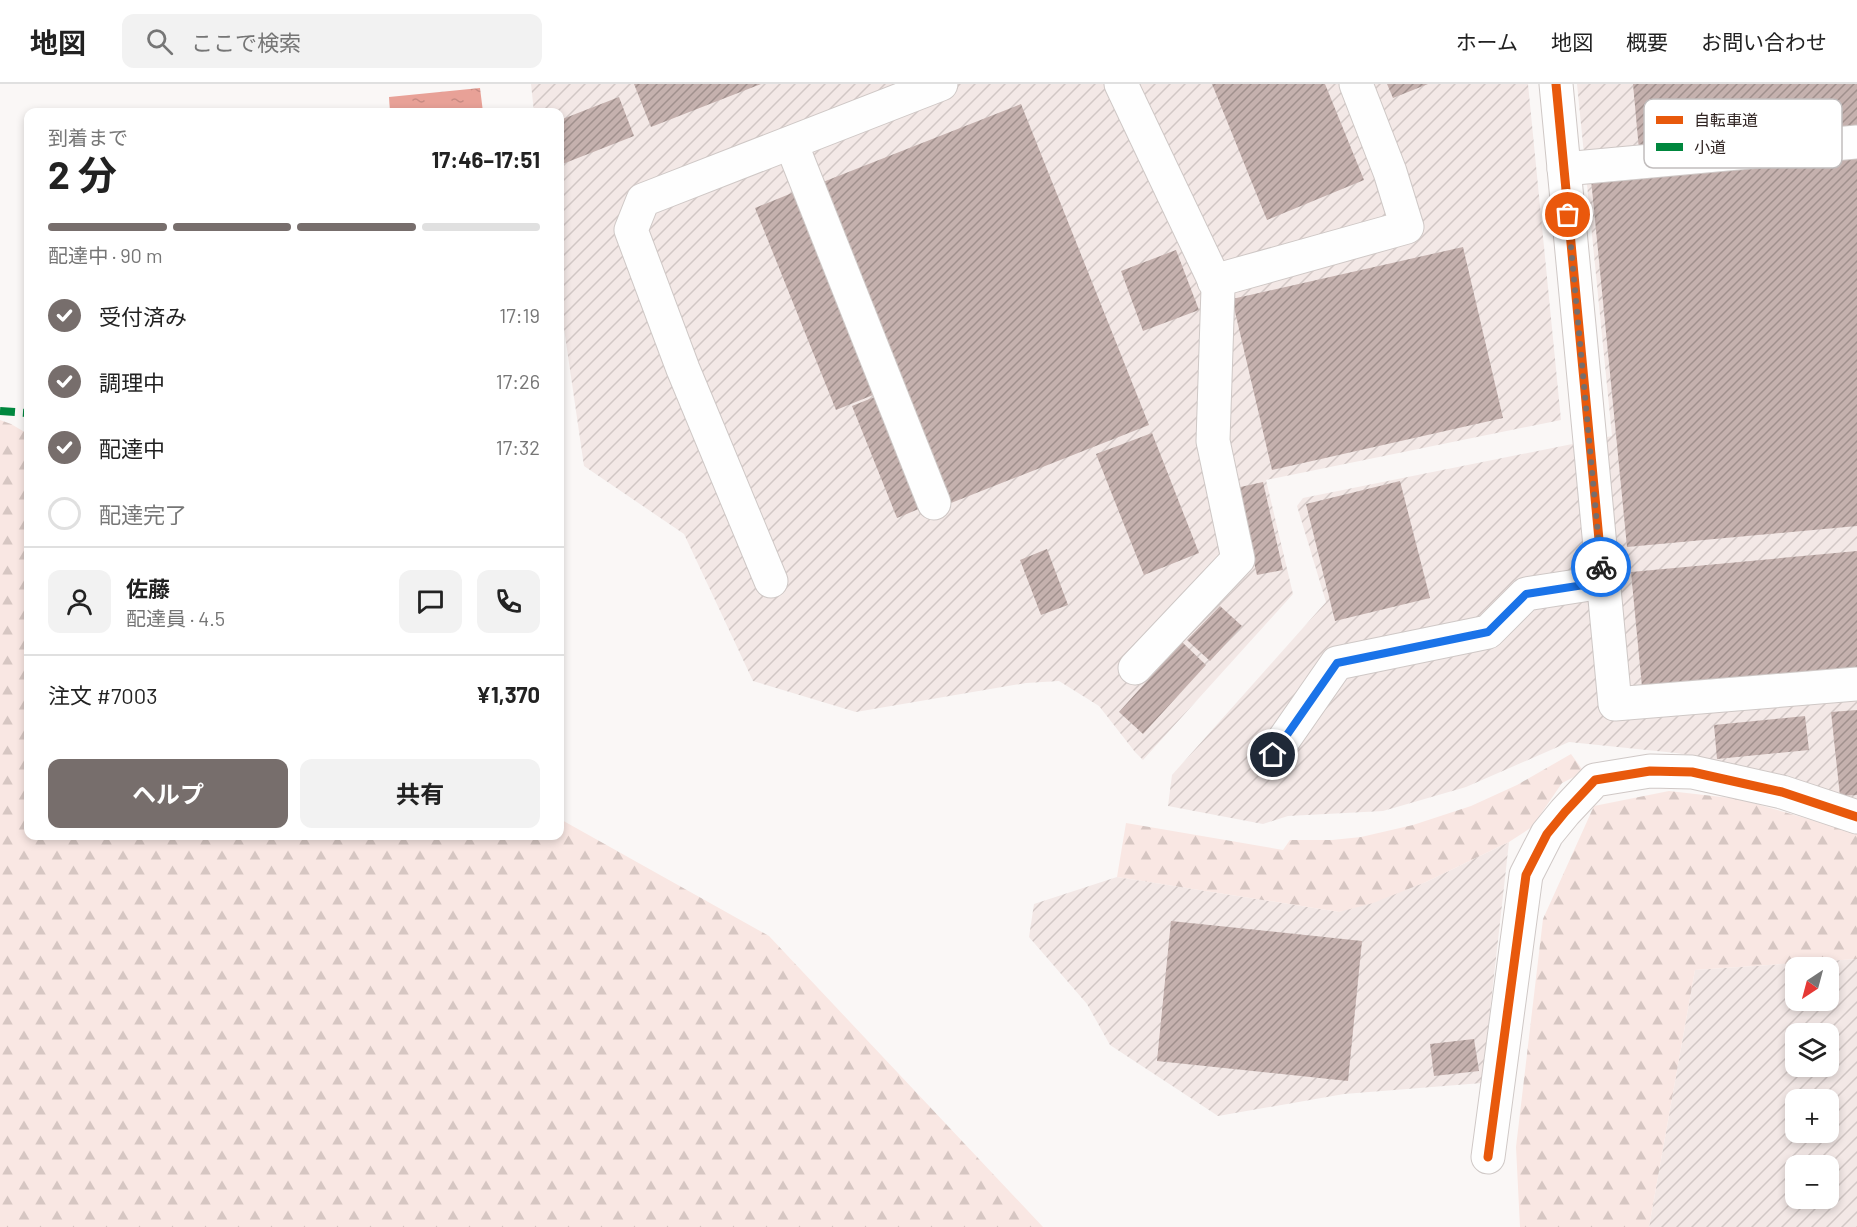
<!DOCTYPE html>
<html lang="ja">
<meta charset="utf-8">
<style>
body{margin:0;font-family:Barlow,"Noto Sans JP",sans-serif;background:#f2f2f2;color:#222;height:100vh;display:flex;flex-direction:column;font-size:22px;white-space:nowrap}
*{box-sizing:border-box;margin:0}
p{font-size:20px;color:#767676}
.icon{flex:none;width:33px;height:33px;fill:none;stroke:currentColor;stroke-width:2;stroke-linecap:round;stroke-linejoin:round}
.map{position:relative;flex:1;overflow:hidden}
.sheet{position:absolute;left:24px;top:24px;width:540px;height:732px;display:flex;flex-direction:column;background:#fff;border-radius:12px;box-shadow:0 3px 9px #0003}
.sheet>*{flex:none}
.needle{width:39px;rotate:216deg}
.fabs{position:absolute;left:1785px;top:873px;display:grid;gap:12px}
.fabs a{display:grid;place-items:center;width:54px;height:54px;border-radius:12px;background:#fff;box-shadow:0 3px 9px #0003;font-size:30px}
.pin{position:absolute;display:grid;place-items:center;width:51px;height:51px;color:#fff;margin:-26px;border:3px solid #fff;border-radius:50%;box-shadow:0 2px 6px #0007}
.courier{position:absolute;display:grid;place-items:center;width:60px;height:60px;margin:-30px;border:4px solid #1a73e8;border-radius:50%;background:#fff;color:#222;box-shadow:0 2px 8px #0007}
.overview em{font-style:normal;font-weight:700}
.overview div{display:flex;flex-direction:column-reverse}
.overview{display:flex;align-items:center;justify-content:space-between;height:102px;padding:0 24px}
h1{font-size:39px;font-weight:700;line-height:45px}
.bar{display:grid;grid-template-columns:repeat(4,1fr);gap:9px 6px;align-content:center;height:72px;padding:0 24px}
.bar i{height:8px;border-radius:4px;background:#e0e0e0}
.bar .selected{background:#776e6c}
.bar p{grid-column:span 4}
.line{display:flex;align-items:center;gap:15px;padding:0 24px;border-top:2px solid #e0e0e0}
.line div{flex:1}
.round{display:grid;place-items:center;flex:none;width:63px;height:63px;border-radius:12px;background:#f2f2f2}
ol{padding:0 24px;list-style:none}
li{display:flex;align-items:center;gap:18px;height:66px}
li p{margin-inline-start:auto}
li .icon{padding:6px;border-radius:50%;background:#776e6c;color:#fff;stroke-width:4}
li:last-child{color:#767676}
li i{width:33px;height:33px;border:3px solid #e0e0e0;border-radius:50%}
.primary-button{display:flex;gap:12px;margin-top:auto;padding:12px 24px}
.primary-button a{flex:1;height:69px;border-radius:12px;background:#776e6c;color:#fff;font-size:24px;font-weight:700;line-height:69px;text-align:center}
.primary-button a+a{background:#f2f2f2;color:#222}
header{display:flex;align-items:center;gap:36px;box-sizing:border-box;height:84px;padding:0 30px;background:#fff;border-bottom:2px solid #e0e0e0}
header strong{font-size:28px}
nav{display:flex;gap:33px;margin-inline-start:auto;font-size:21px}
.search{width:420px;height:54px;background:#f2f2f2;display:flex;align-items:center;gap:15px;box-sizing:border-box;padding:0 21px;border-radius:12px;color:#767676;font-size:22px}
.map>svg:first-child{display:block}
.industrial{fill:url(#industrial-furrows);fill-rule:evenodd}
.forest{fill:url(#forest-firs)}
.water{fill:url(#water-ripples)}
.building{fill:url(#building-hatch)}
.lines{fill:none;stroke-linecap:round;stroke-linejoin:round}
.minor-casing{stroke:#cfc8c6;stroke-width:35}
.minor{stroke:#fefefe;stroke-width:33}
.quiet{stroke:#00873e;stroke-width:8;stroke-dasharray:15 8;stroke-linecap:butt}
.cycleway-casing{stroke:#fff;stroke-width:13}
.cycleway{stroke:#e8590c;stroke-width:9}
.done{stroke:#776e6c;stroke-width:6;stroke-dasharray:0 10.8}
.route{stroke:#1a73e8;stroke-width:8}
.key{fill:#fff;stroke:#c1bdbd;stroke-width:1.5}
.key-label{font-size:16px;fill:#302422}
</style>
<header>
<strong>地図</strong>
<div class="search"><svg class="icon" aria-label="search" viewBox="0 0 24 24"><circle cx="10" cy="10" r="6"/><path d="M15 15l6 6"/></svg>ここで検索</div>
<nav><a>ホーム</a><a>地図</a><a>概要</a><a>お問い合わせ</a></nav>
</header>
<div class="map">
<svg width="1857" height="1143" viewBox="0 0 1857 1143">
<defs>
<pattern id="industrial-furrows" width="10" height="10" patternUnits="userSpaceOnUse" patternTransform="scale(1.5)"><rect width="10" height="10" fill="#f3e8e6"/><path d="M-1 1l2-2M0 10L10 0M9 11l2-2" fill="none" stroke="#d1c7c5"/></pattern>
<pattern id="forest-firs" width="22" height="20" patternUnits="userSpaceOnUse" patternTransform="scale(1.5)"><rect width="22" height="20" fill="#f9e7e3"/><path d="M5 1l3.5 6h-7zM16 11l3.5 6h-7z" fill="#d6c6c2"/></pattern>
<pattern id="water-ripples" width="26" height="14" patternUnits="userSpaceOnUse" patternTransform="scale(1.5)"><rect width="26" height="14" fill="#e8a197"/><path d="M2 4q2-2 4 0t4 0M15 11q2-2 4 0t4 0" fill="none" stroke="#c78a82"/></pattern>
<pattern id="building-hatch" width="6" height="6" patternUnits="userSpaceOnUse" patternTransform="scale(1.5)"><rect width="6" height="6" fill="#c5b1ae"/><path d="M-1 1l2-2M0 6l6-6M5 7l2-2" fill="none" stroke="#a0908d"/></pattern>
</defs>
<rect width="100%" height="100%" fill="#faf7f6"/>
<!-- industrial -->
<g class="industrial">
<path d="M531,0H1528L1561,336L1266,396L1293,510L1143,676L1135,668L1099,622L1059,597L1026,599L856,628L753,597L684,450L584,382L560,217V28H534Z"/>
<path d="M1577,0H1857V719L1787,695L1726,678L1676,669L1569,658L1466,703L1383,727L1288,732L1263,740L1168,722L1172,691L1326,518L1297,422L1303,414L1612,352Z"/>
<path d="M1509,758L1482,999L1344,1010L1218,1032L1110,961L1087,920L1029,853L1034,820L1117,793L1339,828L1426,798Z"/>
<path d="M1857,875V1143H1649L1695,886ZM1796,884H1828V916H1796ZM1796,950H1828V982H1796ZM1796,1016H1828V1048H1796ZM1796,1082H1828V1114H1796Z"/>
</g>
<!-- forest -->
<g class="forest">
<path d="M0,336L11,340L28,350V752H560V735L769,852L1043,1143H0Z"/>
<path d="M1571,670L1584,688L1562,699L1532,743L1509,758L1426,798L1373,819L1339,828L1117,793L1126,739L1283,766L1290,756H1332L1361,753L1413,741L1471,722L1517,701Z"/>
<path d="M1669,707L1739,715L1857,749V875L1695,886L1649,1143H1520L1516,1063L1543,835L1594,722Z"/>
</g>
<!-- water -->
<path class="water" d="M480,4L483,28H390L389,13Z"/>
<!-- building -->
<g class="building">
<path d="M634,0H761L651,43Z"/>
<path d="M1212,0H1325L1364,96L1267,136Z"/>
<path d="M1387,0H1428L1393,14Z"/>
<path d="M1633,0H1857V45L1639,66Z"/>
<path d="M619,13L634,52L560,81V36Z"/>
<path d="M1021,20L1149,341L951,419L823,98Z"/>
<path d="M1857,70V442L1627,463L1591,95Z"/>
<path d="M797,107L878,309L836,326L755,124Z"/>
<path d="M1463,163L1503,334L1272,386L1232,215Z"/>
<path d="M1176,166L1199,226L1143,247L1121,187Z"/>
<path d="M877,312L921,424L897,434L852,322Z"/>
<path d="M1152,349L1199,469L1144,491L1096,370Z"/>
<path d="M1400,397L1430,514L1335,537L1306,420Z"/>
<path d="M1263,398L1283,486L1257,491L1236,404Z"/>
<path d="M1047,465L1068,521L1041,531L1020,476Z"/>
<path d="M1857,467V583L1642,603L1631,488Z"/>
<path d="M1220,522L1242,542L1210,577L1187,556Z"/>
<path d="M1182,558L1206,581L1143,650L1119,628Z"/>
<path d="M1857,626V711L1840,712L1831,628Z"/>
<path d="M1805,632L1809,666L1717,675L1714,641Z"/>
<path d="M1171,837L1362,857L1348,997L1157,977Z"/>
<path d="M1474,955L1479,987L1434,992L1430,960Z"/>
</g>
<g class="lines">
<defs>
<g id="minor">
<path d="M1121,0L1218,204L1213,357L1238,475L1135,584"/>
<path d="M1556,0L1615,620L1857,600"/>
<path d="M791,59L934,419"/>
<path d="M1564,85L1857,58"/>
<path d="M1214,197L1407,143L1390,88L1356,0"/>
<path d="M771,497L683,285L631,146L643,116L941,0"/>
<path d="M1273,671L1337,579L1488,548L1526,510L1603,498"/>
<path d="M1488,1073L1526,791L1547,750L1565,728L1595,696L1650,687L1692,688L1782,708L1857,733"/>
</g>
</defs>
<!-- minor casing -->
<use href="#minor" class="minor-casing"/>
<!-- minor -->
<use href="#minor" class="minor"/>
<!-- quiet -->
<path class="quiet" d="M0,327L28,329"/>
<defs>
<g id="cycleway">
<path d="M1556,0L1603,498"/>
<path d="M1488,1073L1526,791L1547,750L1565,728L1595,696L1650,687L1692,688L1782,708L1857,733"/>
</g>
</defs>
<!-- cycleway casing -->
<use href="#cycleway" class="cycleway-casing"/>
<!-- cycleway -->
<use href="#cycleway" class="cycleway"/>
</g>
<g class="lines">
<!-- done -->
<path class="done" d="M1568,131L1601,483"/>
<!-- route -->
<path class="route" d="M1273,671L1337,579L1488,548L1526,510L1603,498L1601,483"/>
</g>
<!-- legend -->
<rect x="1644" y="15" width="198" height="69" rx="9" class="key"/>
<rect x="1656" y="32" width="27" height="8" fill="#e8590c"/>
<rect x="1656" y="59" width="27" height="8" fill="#00873e"/>
<g class="key-label">
<text x="1694" y="42">自転車道</text>
<text x="1694" y="69">小道</text>
</g>
</svg>
<div class="fabs">
<a><svg class="needle" viewBox="-14 -14 28 28"><path d="M0-13l5 13h-10z" fill="#e53935"/><path d="M0 13l5-13h-10z" fill="#767676"/></svg></a>
<a><svg class="icon" aria-label="layers" viewBox="0 0 24 24"><path d="M12 4l9 5-9 5-9-5zM3 14l9 5 9-5"/></svg></a>
<a>+</a>
<a>−</a>
</div>
<div class="pin" style="left:1568px;top:131px;background:#ea580c"><svg class="icon" aria-label="bag" viewBox="0 0 24 24"><path d="M5 8h14l-1 12H6zM9 8a3 3 0 0 1 6 0"/></svg></div>
<div class="pin" style="left:1273px;top:671px;background:#1f2937"><svg class="icon" aria-label="home" viewBox="0 0 24 24"><path d="M3 11l9-7 9 7M6 9v11h12V9"/></svg></div>
<div class="courier" style="left:1601px;top:483px"><svg class="icon" aria-label="bike" viewBox="0 0 24 24"><circle cx="6" cy="16" r="4"/><circle cx="18" cy="16" r="4"/><path d="M6 16l4-8h5l3 8M10 8l3 8H6M13 5h3"/></svg></div>
<section class="sheet">
<div class="overview"><div><h1>2 分</h1><p>到着まで</p></div><em>17:46–17:51</em></div>
<div class="bar"><i class="selected"></i><i class="selected"></i><i class="selected"></i><i></i><p>配達中 · 90 m</p></div>
<ol>
<li><svg class="icon" aria-label="check" viewBox="0 0 24 24"><path d="M5 12l5 5 9-10"/></svg>受付済み<p>17:19</p></li>
<li><svg class="icon" aria-label="check" viewBox="0 0 24 24"><path d="M5 12l5 5 9-10"/></svg>調理中<p>17:26</p></li>
<li><svg class="icon" aria-label="check" viewBox="0 0 24 24"><path d="M5 12l5 5 9-10"/></svg>配達中<p>17:32</p></li>
<li><i></i>配達完了</li>
</ol>
<div class="line" style="height:108px"><a class="round"><svg class="icon" aria-label="person" viewBox="0 0 24 24"><circle cx="12" cy="8" r="4"/><path d="M4 21q1-7 8-7t8 7"/></svg></a><div><b>佐藤</b><p>配達員 · 4.5</p></div><a class="round"><svg class="icon" aria-label="chat" viewBox="0 0 24 24"><path d="M4 5h16v11H9l-5 4z"/></svg></a><a class="round"><svg class="icon" aria-label="phone" viewBox="0 0 24 24"><path d="M5 4h4l2 5-3 2q2 4 5 5l2-3 5 2v4C11 20 4 13 5 4z"/></svg></a></div>
<div class="line" style="height:78px"><div>注文 #7003</div><b>¥1,370</b></div>
<div class="primary-button"><a>ヘルプ</a><a>共有</a></div>
</section>
</div>
